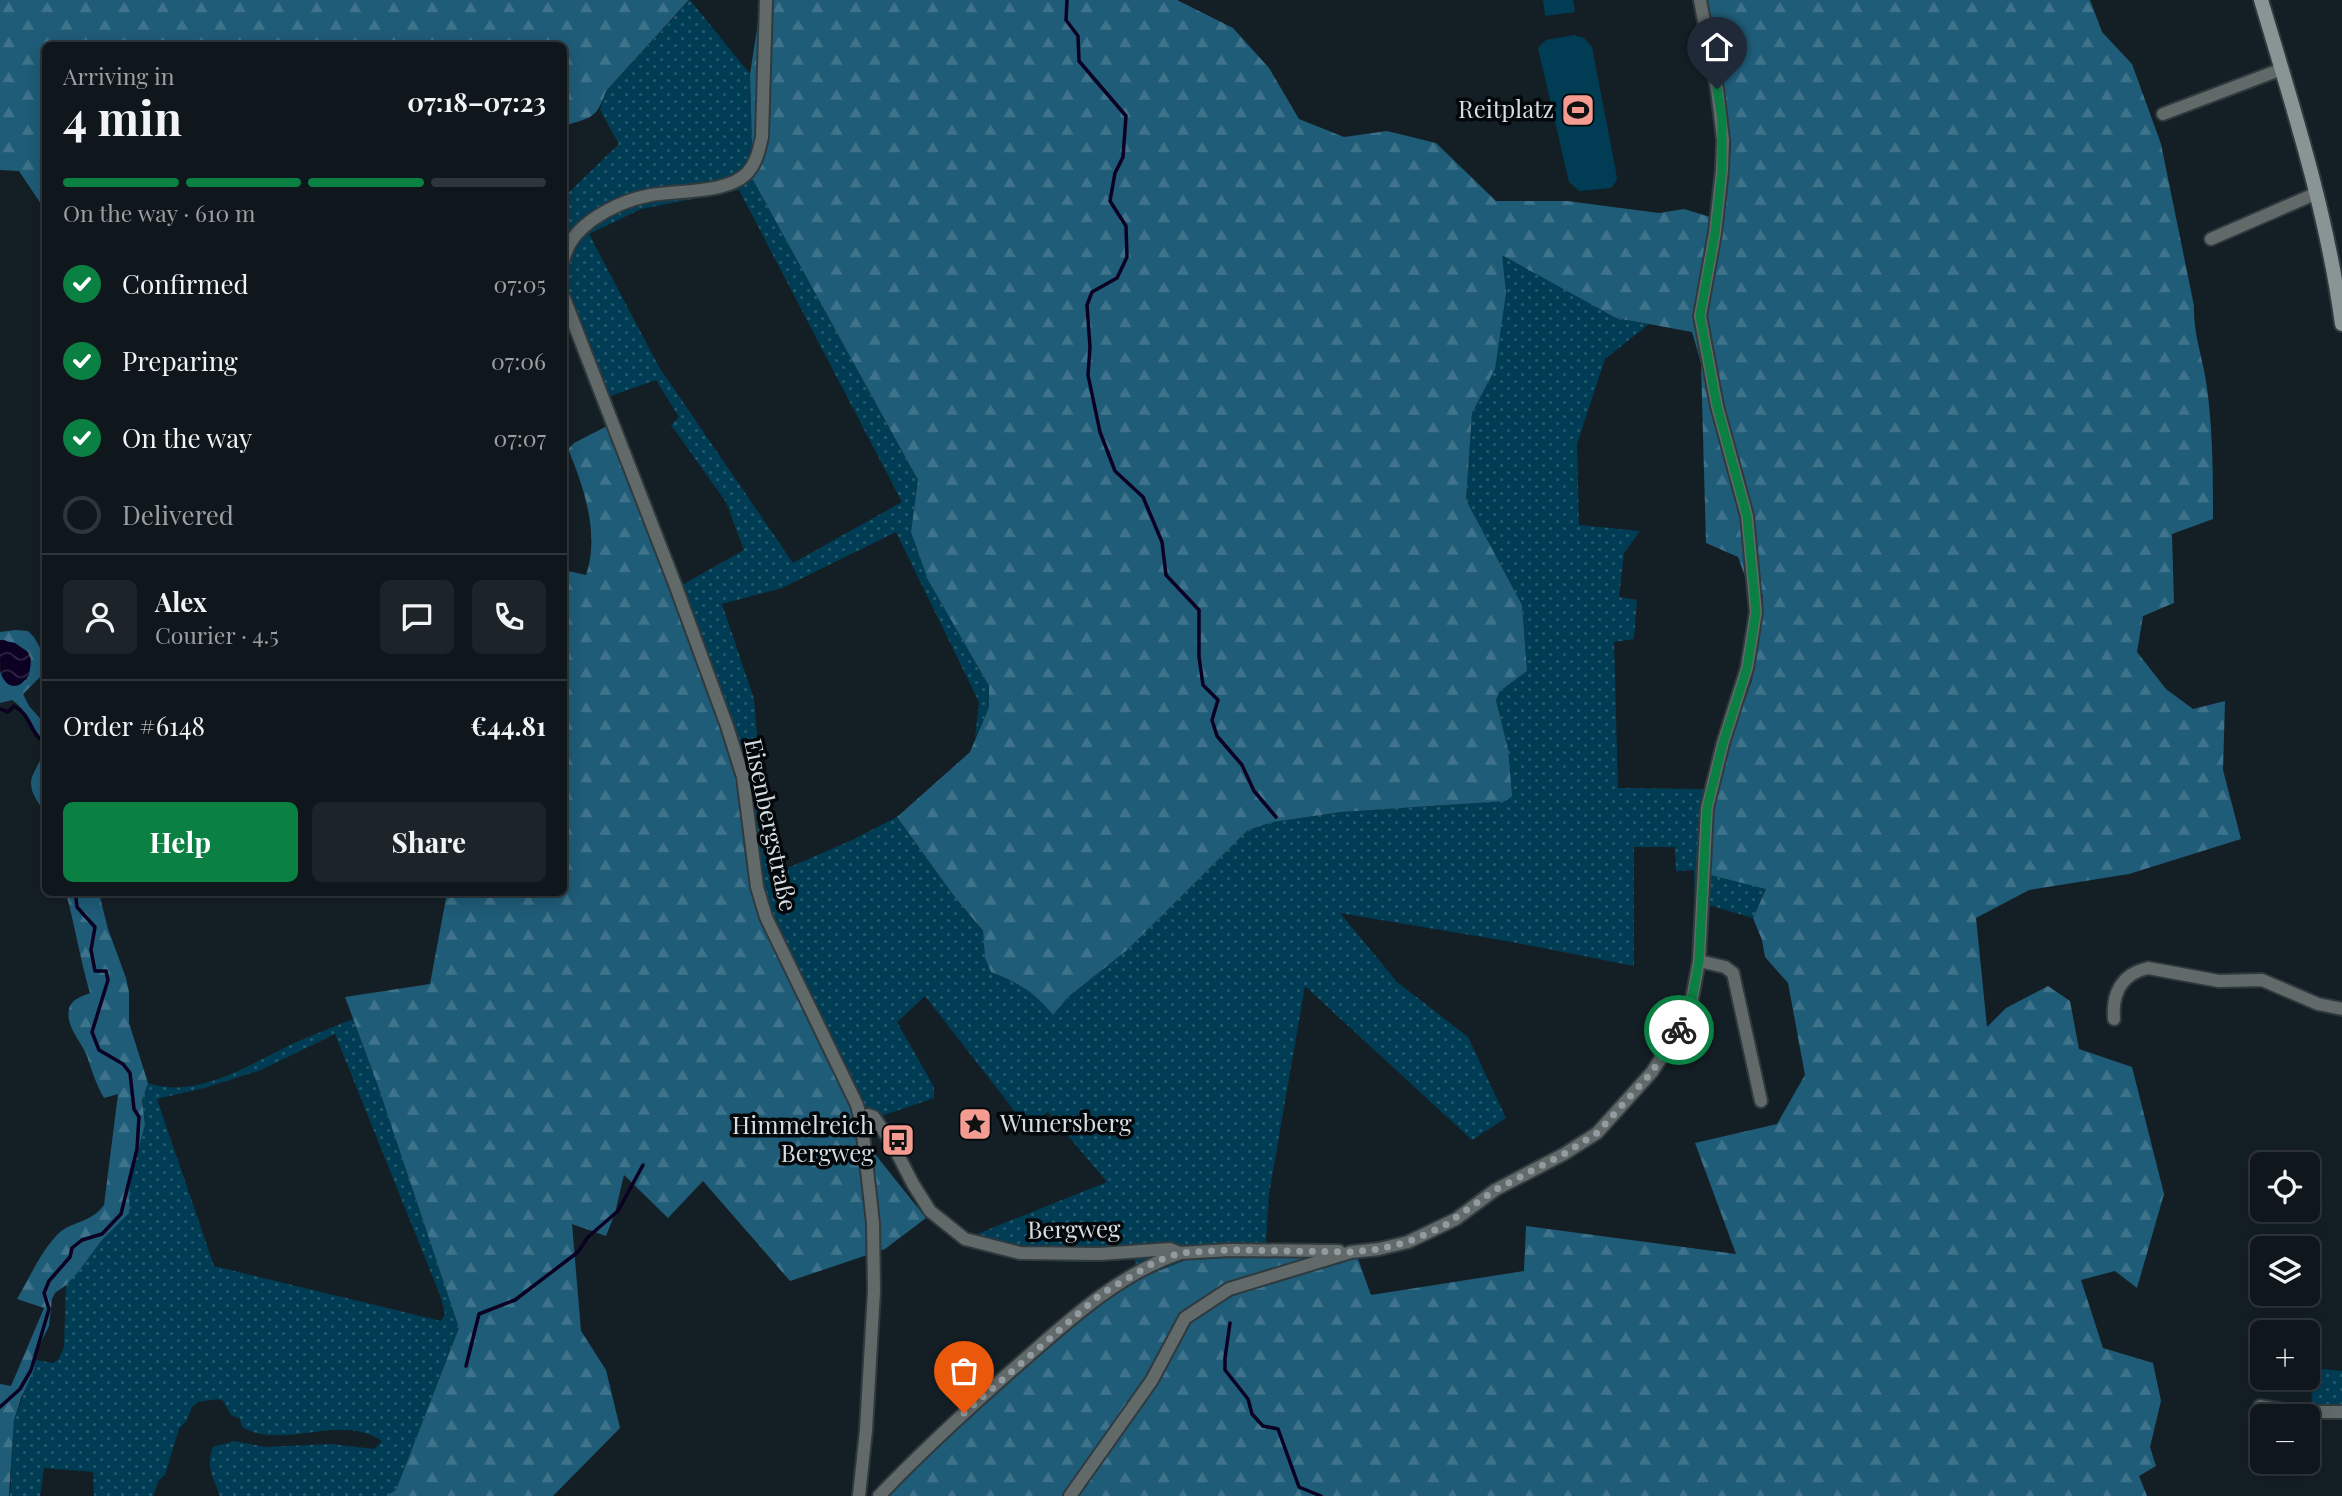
<!DOCTYPE html>
<meta charset="utf-8">
<style>
body{margin:0;font-family:"Playfair Display",serif;background:#1d2429;color:#f1f3f6;height:100vh;display:flex;flex-direction:column;font-size:26px;white-space:nowrap}
*{box-sizing:border-box;margin:0}
p{font-size:23px;color:#9b9fa3}
.icon{flex:none;width:38px;height:38px;fill:none;stroke:currentColor;stroke-width:2;stroke-linecap:round;stroke-linejoin:round}
.map{position:relative;flex:1;overflow:hidden}
.panel{position:absolute;left:42px;top:42px;width:525px;height:854px;display:flex;flex-direction:column;background:#0f171c;border-radius:10px;box-shadow:0 4px 18px #0003,0 0 0 2px #2f363b}
.panel>*{flex:none}
.fabs{position:absolute;left:2250px;top:1152px;display:grid;gap:14px}
.fabs a{display:grid;place-items:center;width:70px;height:70px;border-radius:10px;background:#0f171c;box-shadow:0 4px 18px #0003,0 0 0 2px #2f363b;font-size:35px}
.pin{position:absolute;display:grid;place-items:center;width:60px;height:60px;color:#fff;margin:-72px -30px;border-radius:50% 50% 50% 0;rotate:-45deg;box-shadow:0 0 7px #0007}
.pin .icon{rotate:45deg}
.courier{position:absolute;display:grid;place-items:center;width:70px;height:70px;margin:-35px;border:5px solid #0b8043;border-radius:50%;background:#fff;color:#222;box-shadow:0 2px 9px #0007}
.summary em{font-style:normal;font-weight:700}
.summary div{display:flex;flex-direction:column-reverse}
.summary{display:flex;align-items:center;justify-content:space-between;height:119px;padding:0 21px}
h1{font-size:46px;font-weight:700;line-height:52px}
.bar{display:grid;grid-template-columns:repeat(4,1fr);gap:10px 7px;align-content:center;height:84px;padding:0 21px}
.bar i{height:9px;border-radius:5px;background:#2f363b}
.bar .on{background:#0b8043}
.bar p{grid-column:span 4}
.line{display:flex;align-items:center;gap:18px;padding:0 21px;border-top:2px solid #2f363b}
.line div{flex:1}
.round{display:grid;place-items:center;flex:none;width:74px;height:74px;border-radius:10px;background:#1d2429}
ol{padding:0 21px;list-style:none}
li{display:flex;align-items:center;gap:21px;height:77px}
li p{margin-inline-start:auto}
li .icon{padding:7px;border-radius:50%;background:#0b8043;color:#fff;stroke-width:4}
li:last-child{color:#9b9fa3}
li i{width:38px;height:38px;border:4px solid #2f363b;border-radius:50%}
.button{display:flex;gap:14px;margin-top:auto;padding:14px 21px}
.button a{flex:1;height:80px;border-radius:10px;background:#0b8043;color:#fff;font-size:28px;font-weight:700;line-height:80px;text-align:center}
.button a+a{background:#1d2429;color:#f1f3f6}
.map>svg:first-child{display:block}
.grass{fill:url(#grass-dots);fill-rule:evenodd}
.forest{fill:url(#forest-firs)}
.pitch{fill:#003d55}
.water{fill:url(#water-waves)}
.lines{fill:none;stroke-linecap:round;stroke-linejoin:round}
.stream{stroke:#0c0023;stroke-width:3.5}
.minor-casing{stroke:#2f3a3f;stroke-width:16}
.secondary-casing{stroke:#2f3a3f;stroke-width:18}
.minor{stroke:#626969;stroke-width:12}
.secondary{stroke:#899495;stroke-width:14}
.done{stroke:#929ba0;stroke-width:7;stroke-dasharray:0 12.6}
.route{stroke:#0b8043;stroke-width:9}
.labels{text-anchor:middle;stroke-width:7;stroke-linejoin:round;paint-order:stroke}
.poi-label{font-size:24px;fill:#d6dee2;stroke:#05080b;text-anchor:end}
.street-label{font-size:24px;fill:#d6dee2;stroke:#05080b}
</style>
<div class="map">
<svg width="2342" height="1496" viewBox="0 0 2342 1496">
<defs>
<pattern id="grass-dots" width="8" height="8" patternUnits="userSpaceOnUse" patternTransform="scale(1.75)"><rect width="8" height="8" fill="#003d55"/><path d="M2 2h.1M6 6h.1" fill="none" stroke="#24596d" stroke-width="1.8" stroke-linecap="round"/></pattern>
<pattern id="forest-firs" width="22" height="20" patternUnits="userSpaceOnUse" patternTransform="scale(1.75)"><rect width="22" height="20" fill="#1f5c78"/><path d="M5 1l3.5 6h-7zM16 11l3.5 6h-7z" fill="#3f738b"/></pattern>
<pattern id="water-waves" width="16" height="10" patternUnits="userSpaceOnUse" patternTransform="scale(1.75)"><rect width="16" height="10" fill="#0c0023"/><path d="M0 5q4-4 8 0t8 0" fill="none" stroke="#2f2543"/></pattern>
</defs>
<rect width="100%" height="100%" fill="#141f25"/>
<!-- grass -->
<g class="grass">
<path d="M690,0L750,74L753,180L918,480L911,532L928,580L989,686V707L975,738L979,702L896,532L782,588L722,604L754,699L761,779L776,873L850,841L897,817L954,896L983,932L985,957L991,972C1019,983 1034,992 1053,1015L1068,997L1126,951L1248,830L1273,822L1341,812L1505,801L1508,749L1496,700L1500,691L1527,671L1522,605L1466,500L1472,413L1495,369L1501,254L1616,318L1649,324L1605,359L1577,444L1579,525L1640,531L1624,553L1619,597L1637,600L1634,639L1614,642L1618,788L1702,789L1716,793L1766,888L1753,918L1695,901L1694,870L1676,871L1675,847H1634V966L1512,942L1340,913L1397,982L1468,1037L1506,1118L1472,1140L1305,986L1269,1194L1265,1256L1201,1254L1131,1282L1136,1268L1134,1256L1100,1261L1067,1262L967,1238L1107,1182L1048,1112L1027,1127L925,996L897,1022L934,1087V1098L858,1124L771,941L673,590L744,550L726,502L671,425L679,417L656,380L599,400L564,309V197L619,144L600,110L606,91ZM739,190L902,502L793,563L659,367L589,234L641,209Z"/>
<path d="M353,1019L378,1086L459,1328L396,1490L386,1496H220C214,1478 205,1467 213,1447L234,1441L265,1447L331,1444L374,1449L382,1441C341,1412 284,1451 242,1427L240,1419L231,1415L223,1401L218,1399L198,1402L192,1407L187,1420L179,1429L165,1475L159,1480L153,1496H94L93,1472L44,1468L40,1496H10L14,1420L36,1360L53,1363L58,1360L64,1347L66,1285L102,1240L129,1213L130,1179L145,1125L142,1099L148,1083C197,1100 250,1064 292,1044C312,1035 333,1027 353,1019ZM335,1034L440,1295L445,1314L441,1321L214,1266L157,1099L204,1088L261,1070Z"/>
<path d="M2313,1368L2342,1371V1409H2311Z"/>
</g>
<!-- forest -->
<g class="forest">
<path d="M0,0H689L606,91C596,120 591,117 564,126V46H46L45,210L19,171L0,170Z"/>
<path d="M759,0H1177L1233,28L1269,68L1299,119L1344,137L1387,131L1436,143L1496,201H1567L1659,213L1684,209L1720,220L1731,148L1722,78L1704,0H2090L2102,32L2132,64L2161,144L2194,306C2193,332 2202,356 2206,381C2213,427 2213,473 2213,519L2172,534L2174,603L2143,616L2137,652L2166,689L2193,709L2225,701L2223,770L2241,839L2129,874L2029,890L1976,918L1987,1027L2006,1008L2048,986L2070,1001L2079,1049L2132,1067L2164,1194L2137,1288L2115,1271L2081,1280L2103,1348L2153,1363L2161,1401L2150,1447L2156,1466L2139,1476L2147,1496H886L983,1403L1072,1323L1131,1282L1201,1254L1358,1259L1371,1295L1524,1271L1526,1226L1736,1254L1695,1143L1777,1124L1805,1075L1788,983L1765,957L1762,940L1753,918L1766,889L1707,874L1711,812L1728,747L1752,680L1763,595L1749,587L1738,557L1706,543L1701,363L1692,332L1616,318L1502,255L1506,293L1495,369L1472,413L1466,500L1522,605L1527,671L1500,691L1496,700L1508,749L1512,796L1506,801L1341,812L1273,822L1248,830L1126,951L1068,997L1053,1015C1034,992 1019,983 991,972L985,958L983,931L954,896L897,817L970,752L989,707V686L928,580L911,532L918,480L753,180L750,74L760,10Z"/>
<path d="M609,425L723,727L739,778L751,871L853,1107L859,1134L926,1218L885,1249L790,1281L703,1181L668,1218L624,1175L615,1213L606,1236L572,1224L581,1331L606,1370L620,1428L553,1496H386L396,1490L459,1328L378,1086L345,997L430,984L447,893L564,892V570L586,575C600,535 584,487 568,449L574,443Z"/>
<path d="M15,630L28,631L34,637L44,655L40,677L23,694L29,706L45,724V813C40,804 31,795 31,783C31,775 39,765 41,757C45,740 26,709 12,700L0,703V672L5,679L26,680L29,675L31,658L5,640H0V632Z"/>
<path d="M66,893H99L108,929L126,978L129,992V1023L148,1083L142,1100L145,1125L130,1179L129,1213L102,1240L78,1272L66,1285L55,1293L52,1299L49,1326L36,1352L34,1370L21,1398L14,1420L9,1496H0V1384L11,1386L44,1308L17,1299C29,1279 41,1251 58,1234C73,1220 90,1224 104,1205L118,1094L104,1098C96,1084 92,1071 87,1056C81,1041 65,1026 69,1009C71,999 83,996 90,993C80,959 75,926 66,893Z"/>
</g>
<!-- pitch -->
<g class="pitch">
<path d="M1543,0H1573L1575,12L1545,16Z"/>
<path d="M1574,35L1584,38L1592,47L1616,172L1617,180L1611,188L1579,191L1569,182L1538,48L1546,40Z"/>
</g>
<!-- water -->
<path class="water" d="M0,640L15,643L28,652C39,675 12,702 1,674C0,665 0,650 0,640Z"/>
<g class="lines">
<!-- stream -->
<g class="stream">
<path d="M1067,0L1066,20L1078,36L1079,61L1126,116L1123,157L1115,173L1110,201L1126,226L1127,257L1117,278L1092,292L1087,305L1090,347L1088,375L1100,432L1115,471L1143,497L1162,542L1166,575L1199,610V657L1203,685L1218,700L1212,720L1217,736L1242,765L1254,791L1276,817"/>
<path d="M0,709L8,712L14,706C32,716 27,728 43,742L46,807"/>
<path d="M1230,1323L1225,1358V1370L1248,1399L1252,1414L1263,1426L1278,1429L1299,1487L1321,1496"/>
<path d="M466,1366L479,1314L515,1300L578,1252L588,1237L618,1211L643,1165"/>
<path d="M0,1407L20,1389L31,1370L49,1309L44,1293L49,1281L70,1257L72,1248L82,1240L102,1234L121,1214L137,1149L139,1117L134,1109L130,1073L123,1064L99,1050L92,1032L108,980L106,971H95L91,950L95,927L77,907L76,898L70,892"/>
</g>
<defs>
<g id="minor">
<path d="M2163,114L2282,69"/>
<path d="M2211,239L2317,193"/>
<path d="M564,258C568,242 578,230 592,220C609,208 630,199 651,195C678,190 729,194 748,172C757,162 759,149 762,137L766,0"/>
<path d="M564,298L675,584L727,726L743,777L757,887L766,917L857,1105L862,1125L873,1223L874,1291L866,1430L859,1496"/>
<path d="M1699,961L1725,967L1733,973L1761,1101"/>
<path d="M2114,1019C2112,994 2121,974 2148,968L2219,981L2262,980L2318,1004L2342,1009"/>
<path d="M860,1117L868,1115L874,1117L893,1145L913,1184L930,1211L965,1239L1020,1253L1100,1254L1170,1249L1180,1253L1230,1250L1339,1251"/>
<path d="M2260,1406L2297,1412H2342"/>
<path d="M879,1496C923,1450 971,1406 1019,1364C1068,1321 1117,1275 1180,1253"/>
<path d="M1070,1496L1152,1380L1185,1318L1229,1289L1351,1252L1379,1249L1408,1242L1456,1219L1495,1190L1564,1154L1597,1133L1652,1072L1685,1021L1692,999L1699,961L1707,808L1723,743L1747,668L1756,612L1747,516L1717,406L1700,316L1715,233L1722,170L1723,140L1717,89L1700,0"/>
</g>
<path id="secondary" d="M2261,0C2293,107 2327,213 2342,324"/>
</defs>
<!-- minor casing -->
<use href="#minor" class="minor-casing"/>
<!-- secondary casing -->
<use href="#secondary" class="secondary-casing"/>
<!-- minor -->
<use href="#minor" class="minor"/>
<!-- secondary -->
<use href="#secondary" class="secondary"/>
</g>
<g class="lines">
<!-- done -->
<path class="done" d="M964,1413L1101,1294L1157,1261L1180,1253L1230,1250L1351,1252L1379,1249L1408,1242L1444,1226L1495,1190L1564,1154L1597,1133L1652,1072L1679,1030"/>
<!-- route -->
<path class="route" d="M1679,1030L1692,999L1699,961L1707,808L1723,743L1747,668L1756,612L1747,516L1717,406L1700,316L1715,233L1722,170V118L1717,89"/>
</g>
<!-- icons -->
<defs>
<symbol id="stadium-square" viewBox="-11 -11 22 22"><rect x="-9" y="-9" width="18" height="18" rx="4" fill="#f59c92" stroke="#05080b"/><path d="M0-5a6.5 5 0 1 0 0 10a6.5 5 0 1 0 0-10ZM-3.5-1.8h7v3.6h-7Z" fill="#111"/></symbol>
<symbol id="sight-square" viewBox="-11 -11 22 22"><rect x="-9" y="-9" width="18" height="18" rx="4" fill="#f59c92" stroke="#05080b"/><path d="M0-6L1.8-2.2L6-1.7L2.9 1.2L3.7 5.4L0 3.3L-3.7 5.4L-2.9 1.2L-6-1.7L-1.8-2.2Z" fill="#111"/></symbol>
<symbol id="bus-square" viewBox="-11 -11 22 22"><rect x="-9" y="-9" width="18" height="18" rx="4" fill="#f59c92" stroke="#05080b"/><path d="M-5-6H5V4H4V6H2V4H-2V6H-4V4H-5ZM-3.5-4V0h7V-4ZM-3.5 1.2v1.5H-2V1.2ZM2 1.2v1.5H3.5V1.2Z" fill="#111"/></symbol>
</defs>
<g fill-rule="evenodd">
<use href="#stadium-square" x="1559" y="91" width="38" height="38"/>
<use href="#sight-square" x="956" y="1105" width="38" height="38"/>
<use href="#bus-square" x="879" y="1121" width="38" height="38"/>
</g>
<g class="labels">
<!-- poi labels -->
<g class="poi-label">
<text x="1554" y="118">Reitplatz</text>
<text x="1000" y="1132" text-anchor="start">Wunersberg</text>
<text x="874" y="1134">Himmelreich<tspan x="874" dy="28">Bergweg</tspan></text>
</g>
<!-- street labels -->
<g class="street-label">
<text transform="translate(770 825) rotate(78)" y="8">Eisenbergstraße</text>
<text transform="translate(1074 1230) rotate(-1)" y="8">Bergweg</text>
</g>
</g>
</svg>
<div class="fabs">
<a><svg class="icon" aria-label="locate" viewBox="0 0 24 24"><circle cx="12" cy="12" r="6"/><path d="M12 2v4M12 18v4M2 12h4M18 12h4"/></svg></a>
<a><svg class="icon" aria-label="layers" viewBox="0 0 24 24"><path d="M12 4l9 5-9 5-9-5zM3 14l9 5 9-5"/></svg></a>
<a>+</a>
<a>−</a>
</div>
<div class="pin" style="left:964px;top:1413px;background:#ea580c"><svg class="icon" aria-label="bag" viewBox="0 0 24 24"><path d="M5 8h14l-1 12H6zM9 8a3 3 0 0 1 6 0"/></svg></div>
<div class="pin" style="left:1717px;top:89px;background:#1f2937"><svg class="icon" aria-label="home" viewBox="0 0 24 24"><path d="M3 11l9-7 9 7M6 9v11h12V9"/></svg></div>
<div class="courier" style="left:1679px;top:1030px"><svg class="icon" aria-label="bike" viewBox="0 0 24 24"><circle cx="6" cy="16" r="4"/><circle cx="18" cy="16" r="4"/><path d="M6 16l4-8h5l3 8M10 8l3 8H6M13 5h3"/></svg></div>
<section class="panel">
<div class="summary"><div><h1>4 min</h1><p>Arriving in</p></div><em>07:18–07:23</em></div>
<div class="bar"><i class="on"></i><i class="on"></i><i class="on"></i><i></i><p>On the way · 610 m</p></div>
<ol>
<li><svg class="icon" aria-label="check" viewBox="0 0 24 24"><path d="M5 12l5 5 9-10"/></svg>Confirmed<p>07:05</p></li>
<li><svg class="icon" aria-label="check" viewBox="0 0 24 24"><path d="M5 12l5 5 9-10"/></svg>Preparing<p>07:06</p></li>
<li><svg class="icon" aria-label="check" viewBox="0 0 24 24"><path d="M5 12l5 5 9-10"/></svg>On the way<p>07:07</p></li>
<li><i></i>Delivered</li>
</ol>
<div class="line" style="height:126px"><a class="round"><svg class="icon" aria-label="person" viewBox="0 0 24 24"><circle cx="12" cy="8" r="4"/><path d="M4 21q1-7 8-7t8 7"/></svg></a><div><b>Alex</b><p>Courier · 4.5</p></div><a class="round"><svg class="icon" aria-label="chat" viewBox="0 0 24 24"><path d="M4 5h16v11H9l-5 4z"/></svg></a><a class="round"><svg class="icon" aria-label="phone" viewBox="0 0 24 24"><path d="M5 4h4l2 5-3 2q2 4 5 5l2-3 5 2v4C11 20 4 13 5 4z"/></svg></a></div>
<div class="line" style="height:91px"><div>Order #6148</div><b>€44.81</b></div>
<div class="button"><a>Help</a><a>Share</a></div>
</section>
</div>
